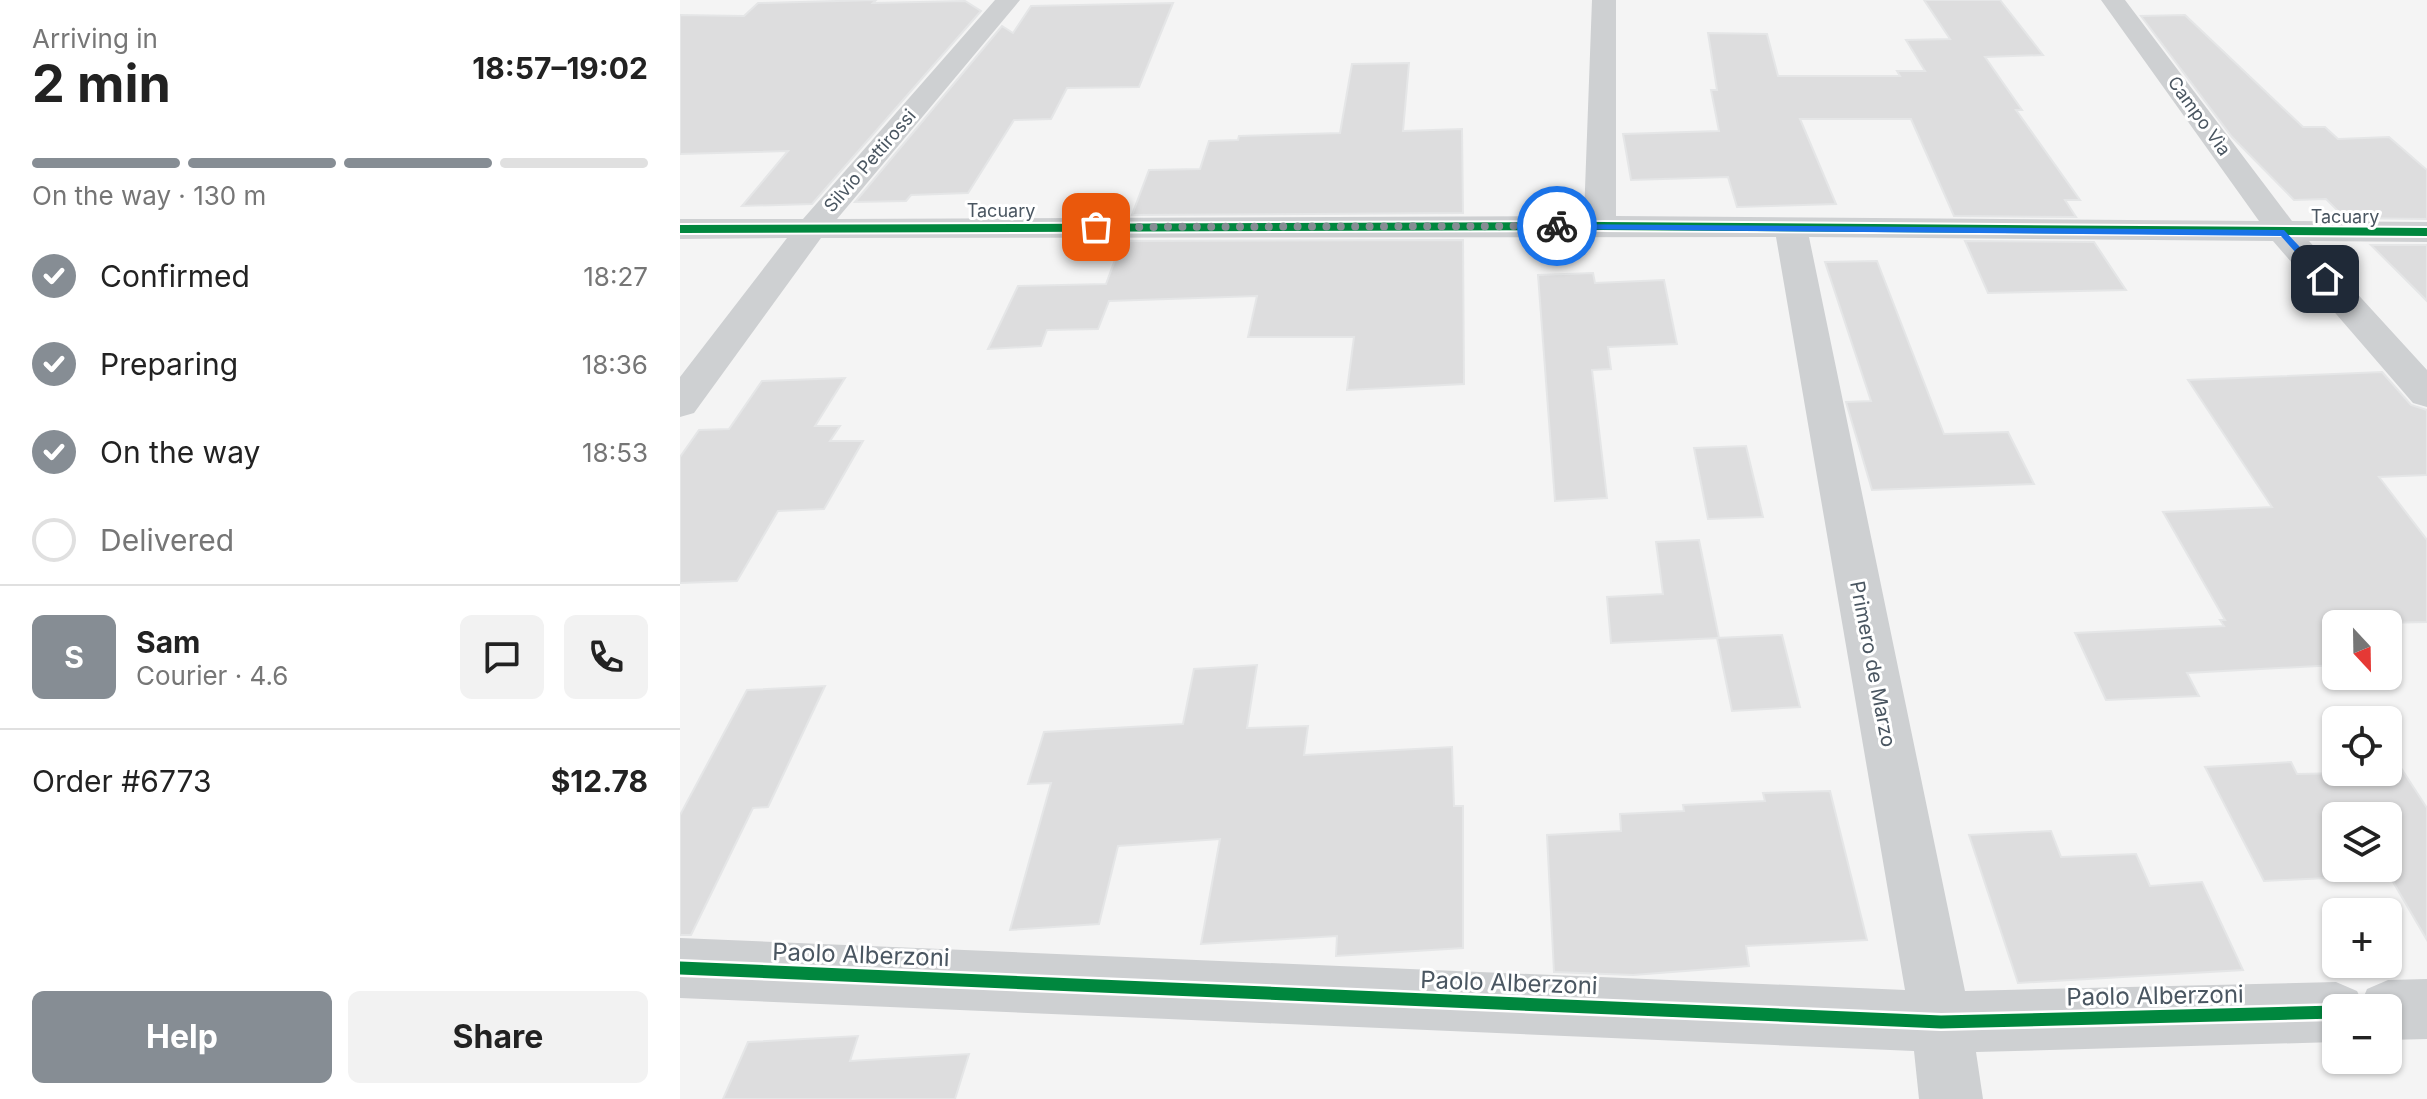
<!DOCTYPE html>
<meta charset="utf-8">
<style>
body{margin:0;font-family:Inter,sans-serif;background:#f2f2f2;color:#222;height:100vh;display:flex;flex-direction:column;font-size:30px;white-space:nowrap}
*{box-sizing:border-box;margin:0}
p{font-size:26px;color:#767676}
.icon{flex:none;width:44px;height:44px;fill:none;stroke:currentColor;stroke-width:2;stroke-linecap:round;stroke-linejoin:round}
.map{position:relative;flex:1;overflow:hidden}
.panel{display:flex;flex-direction:column;background:#fff;width:680px}
.panel>*{flex:none}
.needle{width:52px;rotate:158deg}
.controls{position:absolute;left:1642px;top:610px;display:grid;gap:16px}
.controls a{display:grid;place-items:center;width:80px;height:80px;border-radius:12px;background:#fff;box-shadow:0 2px 6px #0004;font-size:40px}
.pin{position:absolute;display:grid;place-items:center;width:68px;height:68px;color:#fff;margin:-34px;border-radius:16px;box-shadow:0 4px 12px #0006}
.courier{position:absolute;display:grid;place-items:center;width:80px;height:80px;margin:-40px;border:6px solid #1a73e8;border-radius:50%;background:#fff;color:#222;box-shadow:0 2px 10px #0007}
.overview em{font-style:normal;font-weight:700}
.overview div{display:flex;flex-direction:column-reverse}
.overview{display:flex;align-items:center;justify-content:space-between;height:136px;padding:0 32px}
h1{font-size:52px;font-weight:700;line-height:60px}
.bar{display:grid;grid-template-columns:repeat(4,1fr);gap:12px 8px;align-content:center;height:96px;padding:0 32px}
.bar i{height:10px;border-radius:6px;background:#e0e0e0}
.bar .current{background:#868d94}
.bar p{grid-column:span 4}
.line{display:flex;align-items:center;gap:20px;padding:0 32px;border-top:2px solid #e0e0e0}
.line div{flex:1}
.round{display:grid;place-items:center;flex:none;width:84px;height:84px;border-radius:12px;background:#f2f2f2}
ol{padding:0 32px;list-style:none}
li{display:flex;align-items:center;gap:24px;height:88px}
li p{margin-inline-start:auto}
li .icon{padding:8px;border-radius:50%;background:#868d94;color:#fff;stroke-width:4}
li:last-child{color:#767676}
li i{width:44px;height:44px;border:4px solid #e0e0e0;border-radius:50%}
.cta{display:flex;gap:16px;margin-top:auto;padding:16px 32px}
.cta a{flex:1;height:92px;border-radius:12px;background:#868d94;color:#fff;font-size:32px;font-weight:700;line-height:92px;text-align:center}
.cta a+a{background:#f2f2f2;color:#222}
main{display:flex;flex:1;min-height:0}
.map>svg:first-child{display:block}
.building{fill:#ddddde;stroke:#e5e6e7;stroke-width:2;fill-rule:evenodd}
.lines{fill:none;stroke-linecap:round;stroke-linejoin:round}
.minor{fill:#ced0d2;fill-rule:evenodd}
.cycleway-far1-casing{stroke:#fff;stroke-width:12}
.cycleway-casing{stroke:#fff;stroke-width:18}
.cycleway-far1{stroke:#00873e;stroke-width:8}
.cycleway{stroke:#00873e;stroke-width:13}
.route{fill:#1a73e8}
.done{stroke:#868d94;stroke-width:8;stroke-dasharray:0 14.4}
.labels{text-anchor:middle;stroke-width:6;stroke-linejoin:round;paint-order:stroke}
.far-street-label{font-size:18px;fill:#4a5661;stroke:#fff}
.street-label{font-size:20px;fill:#4a5661;stroke:#fff}
.near-street-label{font-size:24px;fill:#4a5661;stroke:#fff}
</style>
<main>
<section class="panel">
<div class="overview"><div><h1>2 min</h1><p>Arriving in</p></div><em>18:57–19:02</em></div>
<div class="bar"><i class="current"></i><i class="current"></i><i class="current"></i><i></i><p>On the way · 130 m</p></div>
<ol>
<li><svg class="icon" aria-label="check" viewBox="0 0 24 24"><path d="M5 12l5 5 9-10"/></svg>Confirmed<p>18:27</p></li>
<li><svg class="icon" aria-label="check" viewBox="0 0 24 24"><path d="M5 12l5 5 9-10"/></svg>Preparing<p>18:36</p></li>
<li><svg class="icon" aria-label="check" viewBox="0 0 24 24"><path d="M5 12l5 5 9-10"/></svg>On the way<p>18:53</p></li>
<li><i></i>Delivered</li>
</ol>
<div class="line" style="height:144px"><b class="round" style="background:#868d94;color:#fff">S</b><div><b>Sam</b><p>Courier · 4.6</p></div><a class="round"><svg class="icon" aria-label="chat" viewBox="0 0 24 24"><path d="M4 5h16v11H9l-5 4z"/></svg></a><a class="round"><svg class="icon" aria-label="phone" viewBox="0 0 24 24"><path d="M5 4h4l2 5-3 2q2 4 5 5l2-3 5 2v4C11 20 4 13 5 4z"/></svg></a></div>
<div class="line" style="height:104px"><div>Order #6773</div><b>$12.78</b></div>
<div class="cta"><a>Help</a><a>Share</a></div>
</section>
<div class="map">
<svg width="1747" height="1099" viewBox="0 0 1747 1099">
<rect width="100%" height="100%" fill="#f4f4f4"/>
<!-- building -->
<g class="building">
<path d="M196,0L193,3L285,1L301,11L132,204L62,206L108,151L0,154V15L64,16L78,3Z"/>
<path d="M1244,0H1320L1363,55L1305,57L1342,110H1336L1400,200H1385L1396,217L1274,216L1231,119H1120L1156,204L1057,207L1048,177L951,180L943,134L1039,131L1031,90H1037L1028,33L1087,34L1098,76H1220L1217,71H1245L1226,40L1270,39Z"/>
<path d="M493,3L459,87L387,88L371,119L334,120L288,193L231,195L226,201L175,202L322,26L333,33L351,6Z"/>
<path d="M1505,15L1623,127H1645L1658,139L1709,137L1747,170V219L1665,218L1646,199L1614,200L1552,137L1461,16Z"/>
<path d="M729,63L723,131L782,129L783,213L452,215L469,170L520,169L529,141L558,140L559,136L660,133L672,64Z"/>
<path d="M783,240L784,384L667,390L674,337H568L577,296L429,301L418,329L367,330L361,346L308,349L338,286L426,284L442,241Z"/>
<path d="M1285,241L1414,242L1446,290L1308,293Z"/>
<path d="M1691,245H1747V301Z"/>
<path d="M1197,261L1264,434L1328,432L1354,484L1192,490L1166,402L1191,401L1145,262Z"/>
<path d="M913,273L915,283L984,280L997,344L928,347L931,369L912,370L927,498L875,501L858,275Z"/>
<path d="M1702,372L1731,405L1747,410V475L1699,477L1747,540V622L1656,624V665L1507,673L1519,696L1426,700L1395,633L1544,626L1540,620H1545L1483,512L1592,507L1508,380Z"/>
<path d="M165,378L135,426H160L150,441H183L144,509L98,511L57,581L0,583V457L19,430L49,429L82,381Z"/>
<path d="M1066,446L1083,517L1028,519L1014,448Z"/>
<path d="M1019,540L1039,638L931,643L927,597L983,594L976,542Z"/>
<path d="M1102,635L1120,707L1052,711L1037,638Z"/>
<path d="M577,665L567,728L628,726L624,755L772,747L774,806H783V948L656,956L657,936L521,944L540,839L438,846L419,924L330,930L371,783L348,784L364,732L503,724L514,669Z"/>
<path d="M145,686L88,807L73,808L11,935H0V815L67,690Z"/>
<path d="M1611,762L1617,774L1708,772V769L1721,768L1747,808V940L1709,875L1584,881L1525,767ZM1656,816H1708V868H1656Z"/>
<path d="M1150,791L1187,940L1066,946L1069,966L953,975L874,972L867,835L941,831L940,814L1004,811L1003,805L1085,801L1083,793Z"/>
<path d="M1371,831L1381,857L1456,854L1470,886L1522,882L1563,970L1338,983L1289,835Z"/>
<path d="M178,1036L170,1061L289,1054L275,1099H43L68,1042Z"/>
</g>
<g class="lines">
<!-- minor -->
<path class="minor" d="M315,0H340L157,219L904,216L912,0H936V216L1579,221L1421,0H1445L1612,221L1747,222V242L1629,241L1747,370V407L1733,403L1593,241L1129,237L1285,991L1656,982L1677,991L1682,1001L1687,989L1708,980L1747,979V1039L1708,1040V1008H1656V1042L1296,1052L1303,1099H1239L1234,1051L0,998V938L1225,990L1096,237L141,238L14,413L0,417V377L107,238L0,239V219H123Z"/>
<defs>
<path id="cycleway-far1" d="M0,229L920,226L1747,232"/>
<path id="cycleway" d="M0,968L1261,1022L1656,1012"/>
</defs>
<!-- cycleway-far1 casing -->
<use href="#cycleway-far1" class="cycleway-far1-casing"/>
<!-- cycleway casing -->
<use href="#cycleway" class="cycleway-casing"/>
<!-- cycleway-far1 -->
<use href="#cycleway-far1" class="cycleway-far1"/>
<!-- cycleway -->
<use href="#cycleway" class="cycleway"/>
</g>
<!-- route -->
<path class="route" d="M874,224L1604,230L1650,279L1641,281L1601,236L877,229Z"/>
<g class="lines">
<!-- done -->
<path class="done" d="M416,227L877,226"/>
</g>
<g class="labels">
<!-- far-street labels -->
<g class="far-street-label">
<text transform="translate(1519 116) rotate(54)" y="6">Campo Vìa</text>
<text transform="translate(190 161) rotate(-49)" y="6">Silvio Pettirossi</text>
<text x="321" y="217">Tacuary</text>
<text x="1665" y="223">Tacuary</text>
</g>
<!-- street labels -->
<g class="street-label">
<text transform="translate(1193 664) rotate(79)" y="7">Primero de Marzo</text>
</g>
<!-- near-street labels -->
<g class="near-street-label">
<text transform="translate(181 955) rotate(2)" y="8">Paolo Alberzoni</text>
<text transform="translate(829 983) rotate(2)" y="8">Paolo Alberzoni</text>
<text transform="translate(1475 996) rotate(-1)" y="8">Paolo Alberzoni</text>
</g>
</g>
</svg>
<div class="controls">
<a><svg class="needle" viewBox="-14 -14 28 28"><path d="M0-13l5 13h-10z" fill="#e53935"/><path d="M0 13l5-13h-10z" fill="#767676"/></svg></a>
<a><svg class="icon" aria-label="locate" viewBox="0 0 24 24"><circle cx="12" cy="12" r="6"/><path d="M12 2v4M12 18v4M2 12h4M18 12h4"/></svg></a>
<a><svg class="icon" aria-label="layers" viewBox="0 0 24 24"><path d="M12 4l9 5-9 5-9-5zM3 14l9 5 9-5"/></svg></a>
<a>+</a>
<a>−</a>
</div>
<div class="pin" style="left:416px;top:227px;background:#ea580c"><svg class="icon" aria-label="bag" viewBox="0 0 24 24"><path d="M5 8h14l-1 12H6zM9 8a3 3 0 0 1 6 0"/></svg></div>
<div class="pin" style="left:1645px;top:279px;background:#1f2937"><svg class="icon" aria-label="home" viewBox="0 0 24 24"><path d="M3 11l9-7 9 7M6 9v11h12V9"/></svg></div>
<div class="courier" style="left:877px;top:226px"><svg class="icon" aria-label="bike" viewBox="0 0 24 24"><circle cx="6" cy="16" r="4"/><circle cx="18" cy="16" r="4"/><path d="M6 16l4-8h5l3 8M10 8l3 8H6M13 5h3"/></svg></div>
</div>
</main>
